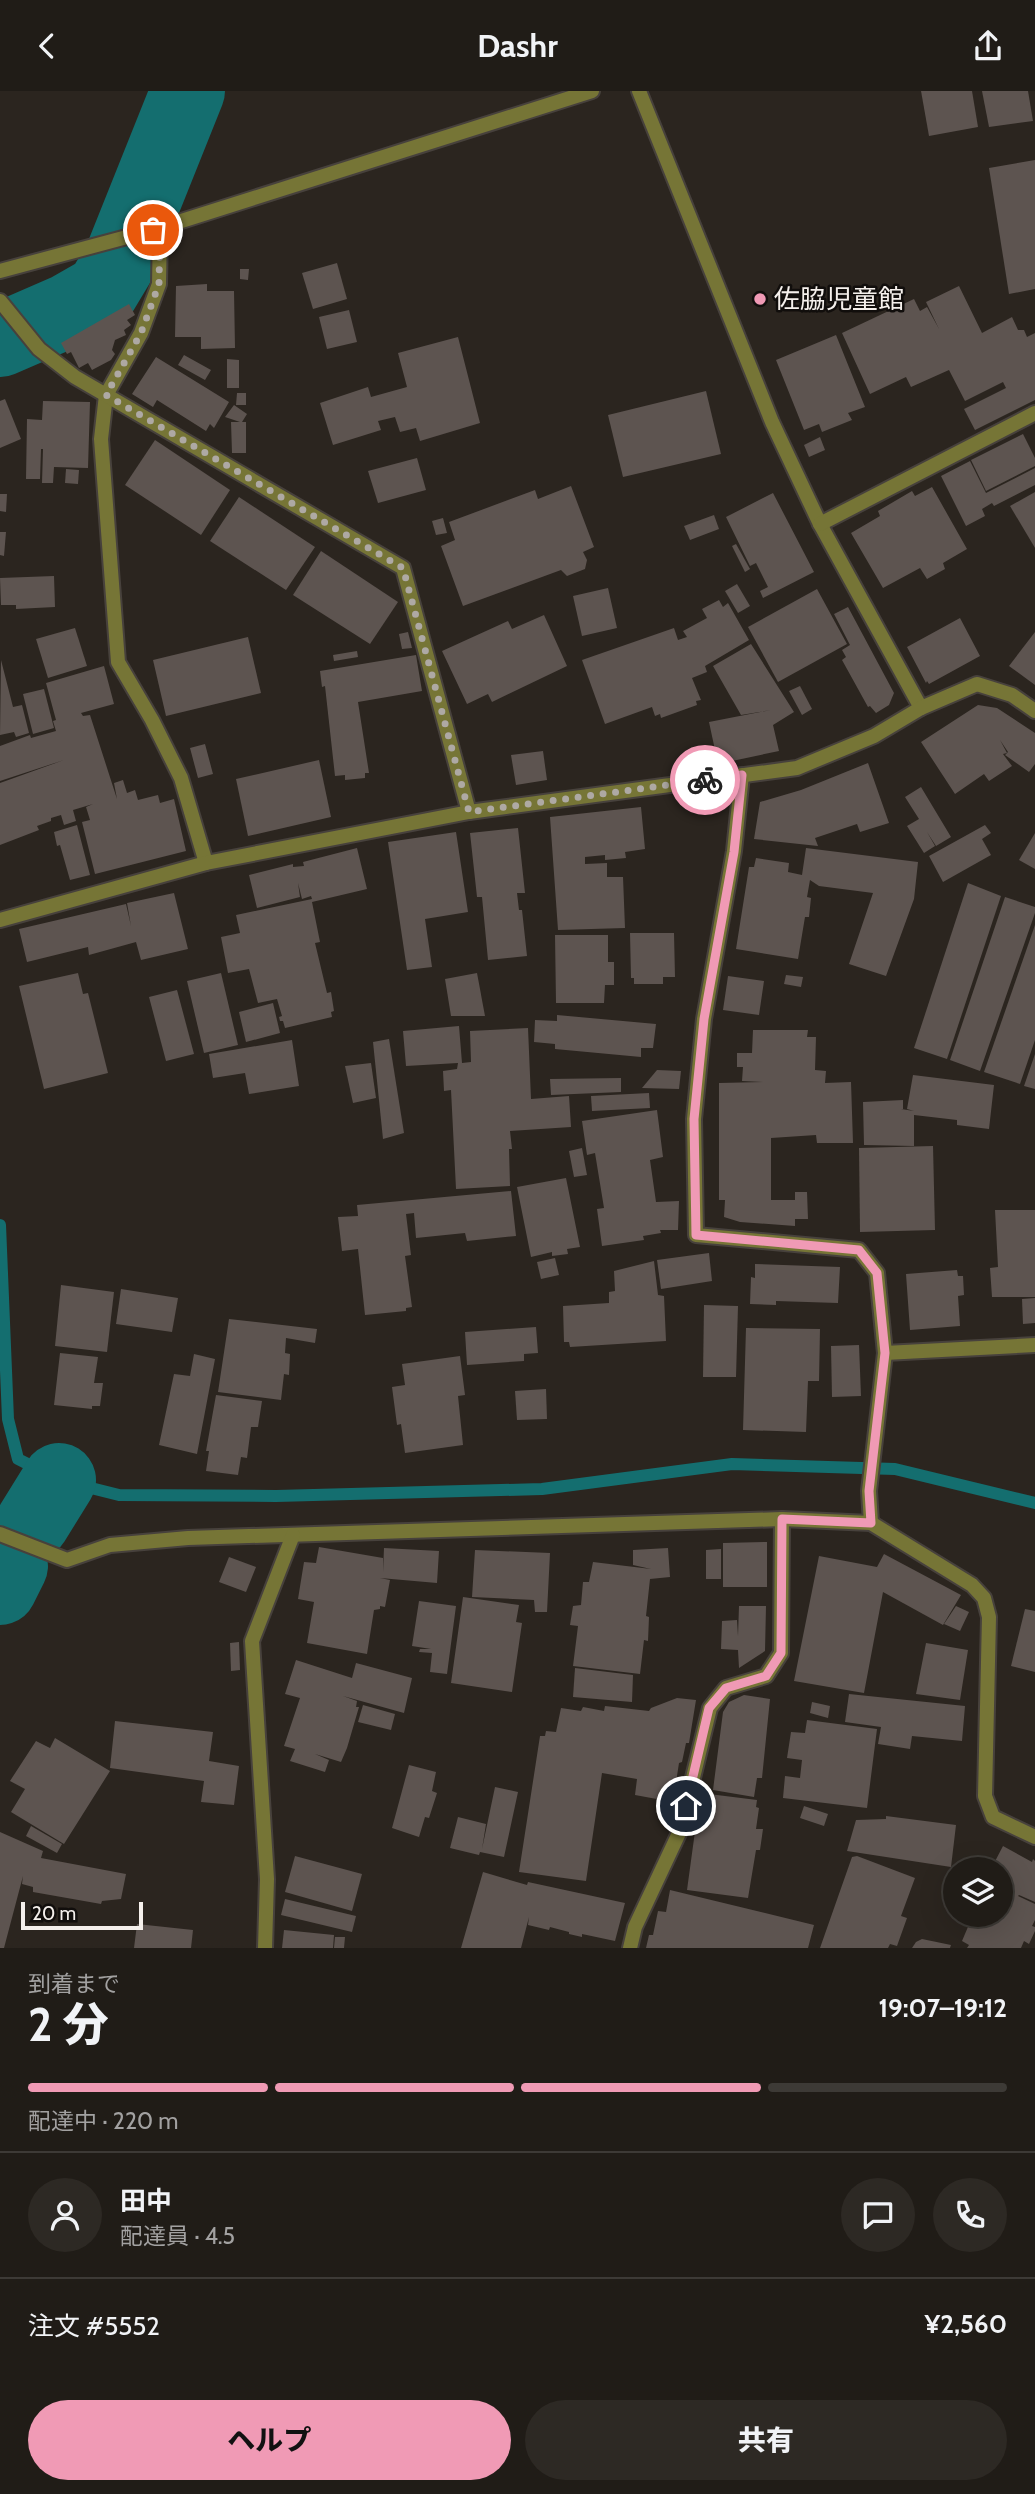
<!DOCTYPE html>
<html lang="ja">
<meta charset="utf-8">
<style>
body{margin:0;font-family:Cabin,"Noto Sans JP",sans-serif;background:#2d2924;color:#f1f3f6;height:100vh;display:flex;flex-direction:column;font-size:26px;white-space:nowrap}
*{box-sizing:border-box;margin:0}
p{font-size:23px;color:#a2a1a1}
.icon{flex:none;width:38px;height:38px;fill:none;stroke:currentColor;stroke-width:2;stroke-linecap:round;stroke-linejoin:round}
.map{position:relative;height:1857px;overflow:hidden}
.details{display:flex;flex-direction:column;background:#201c17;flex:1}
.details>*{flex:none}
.fabs{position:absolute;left:943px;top:1766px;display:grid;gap:14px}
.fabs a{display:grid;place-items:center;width:70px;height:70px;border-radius:50%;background:#201c17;box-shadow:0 7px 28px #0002,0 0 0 2px #3d3a36;font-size:35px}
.scale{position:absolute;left:21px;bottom:18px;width:122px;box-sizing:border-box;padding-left:7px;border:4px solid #f5f0ec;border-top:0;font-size:19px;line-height:24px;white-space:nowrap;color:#f5f0ec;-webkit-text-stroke:5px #110e0c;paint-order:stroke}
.pin{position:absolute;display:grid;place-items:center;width:60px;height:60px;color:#fff;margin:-30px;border:4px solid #fff;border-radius:50%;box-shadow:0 2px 7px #0007}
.courier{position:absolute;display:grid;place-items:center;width:70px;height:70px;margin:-35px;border:5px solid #f09ab5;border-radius:50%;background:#fff;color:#222;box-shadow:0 2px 9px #0007}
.overview em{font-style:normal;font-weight:800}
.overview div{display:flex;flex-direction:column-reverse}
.overview{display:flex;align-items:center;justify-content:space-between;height:119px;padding:0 28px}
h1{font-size:46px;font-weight:800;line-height:52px}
.bar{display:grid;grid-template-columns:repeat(4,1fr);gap:10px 7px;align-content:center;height:84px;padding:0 28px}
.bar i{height:9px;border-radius:5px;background:#3d3a36}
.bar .on{background:#f09ab5}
.bar p{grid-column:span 4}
.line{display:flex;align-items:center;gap:18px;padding:0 28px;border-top:2px solid #3d3a36}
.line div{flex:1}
.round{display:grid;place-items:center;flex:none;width:74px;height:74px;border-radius:37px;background:#2d2924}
.primary-button{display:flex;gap:14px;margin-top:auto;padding:14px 28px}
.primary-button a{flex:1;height:80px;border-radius:42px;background:#f09ab5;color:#111;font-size:28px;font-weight:800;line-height:80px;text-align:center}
.primary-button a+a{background:#2d2924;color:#f1f3f6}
header{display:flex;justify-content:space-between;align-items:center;height:91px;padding:0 28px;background:#201c17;font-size:32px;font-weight:800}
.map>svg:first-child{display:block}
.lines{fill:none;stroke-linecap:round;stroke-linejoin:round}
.stream{stroke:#146e6f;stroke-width:12}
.river{stroke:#146e6f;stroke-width:74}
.building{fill:#5d5450}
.street-casing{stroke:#47413c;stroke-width:18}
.street{stroke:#767536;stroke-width:14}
.done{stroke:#aea9a4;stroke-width:7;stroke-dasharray:0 12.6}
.route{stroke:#f09ab5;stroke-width:9}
.poi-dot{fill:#f09ab5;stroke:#110e0c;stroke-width:2.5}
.labels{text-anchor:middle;stroke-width:5;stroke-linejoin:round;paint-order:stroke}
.poi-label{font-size:26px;fill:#f5f0ec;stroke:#110e0c;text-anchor:start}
</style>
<header><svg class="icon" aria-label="back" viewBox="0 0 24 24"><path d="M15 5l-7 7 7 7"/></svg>Dashr<svg class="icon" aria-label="share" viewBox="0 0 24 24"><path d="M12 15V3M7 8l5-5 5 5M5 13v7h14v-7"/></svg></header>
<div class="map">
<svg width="1035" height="1857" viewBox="0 0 1035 1857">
<rect width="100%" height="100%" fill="#2b251f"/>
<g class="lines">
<!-- stream -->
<path class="stream" d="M0,1134L8,1328L18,1368L59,1389L119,1404L276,1405L542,1398L732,1373L895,1378L1035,1412"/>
<!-- river -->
<g class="river">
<path d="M0,249L67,220L102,200L120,170L188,0"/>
<path d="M33,1431L59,1389"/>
<path d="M0,1497L11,1475"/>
</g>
</g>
<!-- building -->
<g class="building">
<path d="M921,0H972L978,36L929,45Z"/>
<path d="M982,0H1028L1033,30L989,36Z"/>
<path d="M1035,69V198L1009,203L989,77Z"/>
<path d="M337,172L347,208L313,218L302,182Z"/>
<path d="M240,178H249L248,189L240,188Z"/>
<path d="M207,193V200H234L235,257L201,258V246H175L176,195Z"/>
<path d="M959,195L982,242L1012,226L1018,239H1024L1027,246L1035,242V309L975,339L964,318L1006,297L1003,291L965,310L949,279L911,296L906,286L870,303L842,242L914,208L920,220L927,216L939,238L926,211Z"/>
<path d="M129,213L135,224L127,229L131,234L124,239L126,244L115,249L112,259L115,263L111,269L92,279L88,272L79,277L71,261L67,263L61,252Z"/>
<path d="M349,219L357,251L327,258L319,226Z"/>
<path d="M836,244L865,316L848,322L852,329L822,341L819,333L804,339L776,269Z"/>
<path d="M458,246L480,332L420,350L416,337L400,341L395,326L378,330L381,339L333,354L320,312L368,296L371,306L407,296L398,262Z"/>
<path d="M184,264L211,279L205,289L178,274Z"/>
<path d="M156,266L229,311L214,337L210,333L206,340L157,309L153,316L132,303Z"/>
<path d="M227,268L239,269V297H227Z"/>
<path d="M706,300L721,363L623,386L608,324Z"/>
<path d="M237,302H246V314H236Z"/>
<path d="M5,308L21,348L0,357V310Z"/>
<path d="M43,310L90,311L88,377L54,376L53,392H42L43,358H41L40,388H26L27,328L42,329Z"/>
<path d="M234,314L247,323L242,331H246V362H232L231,331H240L225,326Z"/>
<path d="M1023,343L1035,367V375L986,400L971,369Z"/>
<path d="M820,346L825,359L809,366L804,354Z"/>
<path d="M155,349L230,399L201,444L125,394Z"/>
<path d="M417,367L426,399L378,412L368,380Z"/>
<path d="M970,370L986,402L1035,377V394L994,415L992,412L982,418L985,425L966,435L941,385Z"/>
<path d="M66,378L79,379L78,393L65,392Z"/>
<path d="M571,395L594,456L583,461L587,469L585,478L567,485L561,479L463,515L441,455L455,449L449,431L535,399L538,408Z"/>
<path d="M932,396L967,458L943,472L945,478L927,488L920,477L883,497L851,442L880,425L878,420L912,400L915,405Z"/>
<path d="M1035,401V457L1010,415Z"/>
<path d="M773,402L814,481L763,507L760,500L768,496L756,472L750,475L726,426Z"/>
<path d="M0,403H7L6,421L0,420Z"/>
<path d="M239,406L315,456L286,499L210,450Z"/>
<path d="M714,424L719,438L690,449L684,435Z"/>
<path d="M443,427L447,442L436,444L432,430Z"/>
<path d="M0,441H6L4,465L0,464Z"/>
<path d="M736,453L750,478L745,481L732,455Z"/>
<path d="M321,460L398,511L370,553L293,504Z"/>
<path d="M54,485L55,516L16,518V514H1L0,487Z"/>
<path d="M737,493L750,515L738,522L725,500Z"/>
<path d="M608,497L617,537L582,545L573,505Z"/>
<path d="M817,498L847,553L778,591L748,536Z"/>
<path d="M719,509L723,516L728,512L749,549L705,575L707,581L692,587L701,609L696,610L697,614L661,627L660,623L655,625L652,616L605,633L582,569L674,537L678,549L687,546L683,540L707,527L702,518Z"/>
<path d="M848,516L894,602L889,614L876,622L870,615L868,616L842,569L846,566L842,559L850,554L834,523Z"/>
<path d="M544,524L567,575L492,611L488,603L467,613L442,560L508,530L512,538Z"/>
<path d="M960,527L980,565L929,593L927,590L926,592L907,556Z"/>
<path d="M75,537L87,575L48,587L36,548Z"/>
<path d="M408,541L412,557L402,558L399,543Z"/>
<path d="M1035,541V594L1009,575Z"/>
<path d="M248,546L261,602L166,625L153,569Z"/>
<path d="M751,553L794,621L773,634L779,660L718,673L709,631L771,619L741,624L713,575Z"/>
<path d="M357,560L358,566L334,570L333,564Z"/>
<path d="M416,564L422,600L358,611L369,682H365V687L345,689V684L335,685L325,595L322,596L320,580Z"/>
<path d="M1,569L13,616L22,614L29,642L16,646L14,641L0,644Z"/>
<path d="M104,575L114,613L81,622L83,625L90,624L117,708L114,692L123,689L127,702L135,699L138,709L158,704L160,712L174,708L186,760L95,783L82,731L90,729L86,716L93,713L73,719L76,730L64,734L61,724L51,727V730L37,735L39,739L0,754V692L64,669L0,690V655L30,644L31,647L56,640L53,630L56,629L46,592Z"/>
<path d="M800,595L812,618L802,624L789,600Z"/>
<path d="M44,598L54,637L33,643L23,603Z"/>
<path d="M978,614L997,617L1035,642V673L1029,681L1005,664L1008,661L1000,649L1007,662L1003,663L1012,675L989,690L984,683L955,703L921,651Z"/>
<path d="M205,653L213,683L198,687L190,657Z"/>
<path d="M543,660L547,689L516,694L511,664Z"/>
<path d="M319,669L331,726L248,745L236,688Z"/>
<path d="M868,672L889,732L860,741L857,733L815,747L818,755L754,748L760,711L801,699Z"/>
<path d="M921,696L951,746L936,755L927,741L935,755L924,762L907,735L919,728L905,706Z"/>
<path d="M641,716L645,758L625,761L626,767L605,769V764L585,766V773L607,772V786H623L625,837L558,839L550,726Z"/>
<path d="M77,734L90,784L70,789L60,754L57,755L54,741Z"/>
<path d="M985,734L991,742L982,748L991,764L943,791L929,765Z"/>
<path d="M518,737L525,802H517L519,819H522L527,865L488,869L482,806H477L470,742Z"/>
<path d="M456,741L468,821L425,828L432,876L407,879L388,751Z"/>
<path d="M1035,742V778L1019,769Z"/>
<path d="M357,757L367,798L312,811L320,851L315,852L327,902L331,901L334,920L331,921L332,926L285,937L283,930H280L279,926L282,925L277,908L258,912L249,878L228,882L221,846L240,842L236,824L312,808L311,805L302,808L298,792L300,806L257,817L249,784L293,773V776L304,775L303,771Z"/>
<path d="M806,757L918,771L914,808L886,885L849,873L873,802L819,795L810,789L807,806L811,807L809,826H805L798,868L736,858L749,776H754L756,767L789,772L788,781L802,784Z"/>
<path d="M968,792L1001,805L947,968L914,957Z"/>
<path d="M174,802L188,858L141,869L136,851L89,864L88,856L27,871L19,838L126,813L131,835L127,812Z"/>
<path d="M1005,806L1035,816V822L980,980L950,969Z"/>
<path d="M1035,834V949L1020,993L984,981Z"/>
<path d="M630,842H674L675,886H663V893H634V887H631Z"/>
<path d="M555,844H608V871H614V894H605L604,912H556Z"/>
<path d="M78,882L83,903L88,902L108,982L44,998L19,895Z"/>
<path d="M221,882L238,954L204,962L187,890Z"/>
<path d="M477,882L485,925H451L445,888Z"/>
<path d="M786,884L803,886L801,896L784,893Z"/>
<path d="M728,885L764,890L759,924L723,919Z"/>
<path d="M177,899L194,963L166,970L149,906Z"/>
<path d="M273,912L280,942L246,951L239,921Z"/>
<path d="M557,924L656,933L653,957H641V966L555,958V953L534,951L535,929L557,930Z"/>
<path d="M459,935L462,972L471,971L470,940L528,937L531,1008L569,1005L571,1036L510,1040L512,1058H509L510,1095L456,1098L451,999L444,1000L443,980L457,978L458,972L406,975L403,940Z"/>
<path d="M753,939H808L807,946H816L815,979L826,980L825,992L851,991L853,1052H817L816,1044L771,1047V1109H795V1101H807L808,1128H795V1135L740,1131L724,1126L725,1109H719V992L763,991L742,990L743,976H737V962H752Z"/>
<path d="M389,948L404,1042L383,1048L373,951Z"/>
<path d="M292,949L299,995L249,1003L245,982L213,987L209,963Z"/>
<path d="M1035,963V998L1024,995Z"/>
<path d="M371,972L376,1007L353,1012L345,975Z"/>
<path d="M657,979L681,980L679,998L642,997Z"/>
<path d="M913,984L994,994L989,1038L957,1034V1029L914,1024V1055L864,1054L863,1011L903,1009V1018H901L914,1020L907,1018Z"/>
<path d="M621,987V1001L551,1004L550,988Z"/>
<path d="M649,1002L650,1017L592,1020L591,1005Z"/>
<path d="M657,1019L663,1066L650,1069L656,1111L679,1110L678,1139H660L661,1142L643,1145L644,1149L602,1155L597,1118L604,1117L595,1062L587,1064L582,1030Z"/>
<path d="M933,1055L935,1139L860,1141L859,1057Z"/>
<path d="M582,1057L587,1084L574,1086L569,1060Z"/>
<path d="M566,1087L580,1156L567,1158L568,1163L552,1165V1161L531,1166L517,1096Z"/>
<path d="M511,1100L516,1145L467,1150L465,1142L416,1147L414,1122L406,1123L411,1164L405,1165L412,1216L406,1217V1220L365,1224L358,1158L342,1160L338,1126L358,1125L357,1114Z"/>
<path d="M995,1119H1035V1206H992L990,1177L998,1176Z"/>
<path d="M709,1162L712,1190L661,1198L657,1169Z"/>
<path d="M555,1167L559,1184L541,1188L537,1171Z"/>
<path d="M654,1170L658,1204L664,1205L666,1250L570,1256L569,1251H564L563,1215L609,1212V1201L615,1200L614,1180Z"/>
<path d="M755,1173L840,1176L838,1212L776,1210V1214L750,1213L751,1186L755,1187Z"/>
<path d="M957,1179L958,1185H963L964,1204L958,1205L960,1235L910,1239L906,1183Z"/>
<path d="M61,1194L114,1201L107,1261L55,1255Z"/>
<path d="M121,1198L178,1207L172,1241L116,1233Z"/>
<path d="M1035,1207V1232L1023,1233L1022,1208Z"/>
<path d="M704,1214L738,1215L736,1286H703Z"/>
<path d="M229,1228L317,1238L315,1252L286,1247L285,1262L290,1263L289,1284L284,1283L281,1309L218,1301Z"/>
<path d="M536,1236L538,1262L524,1263V1270L467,1274L465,1241Z"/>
<path d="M746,1237L820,1238L819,1290H808L806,1341L743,1339Z"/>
<path d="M859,1254L861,1305L832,1306L831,1255Z"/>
<path d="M60,1262L98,1266L94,1292H103L100,1315H92V1318L54,1314Z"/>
<path d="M194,1263L215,1268L197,1363L159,1354L174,1283L190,1285Z"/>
<path d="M460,1265L465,1304L458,1305L463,1354L405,1362L401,1333L397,1334L392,1296L405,1294L402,1273Z"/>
<path d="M546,1298L547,1328L517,1329L515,1300Z"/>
<path d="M216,1304L262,1310L258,1336H251L247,1367L241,1366L238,1384L206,1380L209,1360H206Z"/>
<path d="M767,1451V1496H723V1452Z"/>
<path d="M319,1456L383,1467V1481L384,1457L439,1460L437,1492L380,1487L390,1489L385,1516L380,1515V1518L374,1519L367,1563L307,1552L314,1511L298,1508L304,1471L316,1472Z"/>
<path d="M668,1457L670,1486L650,1488L646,1525L649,1526L648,1550L644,1549L640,1583L573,1575L578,1535L570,1534L573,1515L581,1514L583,1491H589L593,1471L651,1478L633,1474V1459Z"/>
<path d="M721,1458V1488H706V1459Z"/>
<path d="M475,1459L550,1462L547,1521H535L534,1509L472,1506Z"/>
<path d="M884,1463L961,1504L943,1534L883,1501L864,1602L794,1590L819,1465L877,1476Z"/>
<path d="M229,1466L256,1476L246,1501L219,1491Z"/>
<path d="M463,1506L519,1514L516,1531L522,1532L512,1601L451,1592Z"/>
<path d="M419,1510L456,1515L447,1583L430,1581L432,1562L419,1561L420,1558H431L412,1555Z"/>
<path d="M739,1515H766L765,1560L739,1577L738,1559L721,1558L722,1530L737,1529L738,1545Z"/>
<path d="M956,1515L969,1521L960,1540L944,1533Z"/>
<path d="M1025,1518L1035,1520V1581L1011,1575Z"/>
<path d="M239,1551L240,1579L231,1580L230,1552Z"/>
<path d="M926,1552L968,1559L960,1609L916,1603Z"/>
<path d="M296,1569L352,1587L356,1572L412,1587L404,1622L343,1605L357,1610L356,1616H359L347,1657L341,1671L315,1663L329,1669L325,1681L290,1670L295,1658L284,1655L300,1607L285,1603Z"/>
<path d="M575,1577L633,1584L632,1611L573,1606Z"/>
<path d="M849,1603L965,1615L962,1650L912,1645L910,1658L878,1653L881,1636L845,1631Z"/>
<path d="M744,1604L770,1608L762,1687H757L754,1706L713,1699L723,1621L729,1611Z"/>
<path d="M677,1607L696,1609L689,1652H686L682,1671L679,1672L673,1711L635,1704L637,1688L602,1682L586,1790L519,1781L540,1645H545L546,1640L556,1641L561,1617L581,1620L583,1616L604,1620L605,1615L649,1620L651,1617Z"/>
<path d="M812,1611L830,1615L828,1627L810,1622Z"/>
<path d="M363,1614L395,1623L391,1639L358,1631Z"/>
<path d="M807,1629L877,1638L867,1717L783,1707L785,1685L800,1687L802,1669L787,1667L791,1641L805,1642Z"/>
<path d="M115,1630L213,1641L209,1670L239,1675L234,1714L201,1711L204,1690L110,1677Z"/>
<path d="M55,1647L110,1680L64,1753L11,1721L25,1698L10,1690L36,1650L50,1657Z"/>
<path d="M409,1674L436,1681L432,1700L437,1702L429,1727L425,1726L419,1746L392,1737Z"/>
<path d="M495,1696L518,1701L504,1766L480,1761L479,1764L450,1757L458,1726L486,1733L482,1758Z"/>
<path d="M709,1703L757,1709L756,1716L759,1717L756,1738H763L760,1759H756L748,1807L687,1799L699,1711L707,1712Z"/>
<path d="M804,1715L828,1723L824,1735L800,1727Z"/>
<path d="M886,1725L956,1734L951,1776L847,1760L856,1729L886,1728Z"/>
<path d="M31,1735L62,1753L57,1762L26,1745Z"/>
<path d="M0,1741L43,1760L41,1767L126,1783L121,1808L102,1810L101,1813L33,1801V1796L22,1793L23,1785L4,1857H0Z"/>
<path d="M1003,1755L1032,1771L1033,1768L1035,1770V1811L1019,1804L1018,1805L1035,1813V1829L1032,1835L1035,1836V1840L1029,1853L1024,1850L1021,1857H967L969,1854L962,1850L973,1824H1001V1778H991Z"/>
<path d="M295,1765L362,1783L352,1820L285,1801Z"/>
<path d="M857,1765L915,1787L901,1825L907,1827L897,1855L890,1853L888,1857H820L852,1766Z"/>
<path d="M483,1781L527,1794L528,1791L625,1812L615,1850L582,1843V1846L569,1843V1841L550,1836L549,1839L528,1834L529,1826L521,1857H461Z"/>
<path d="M670,1799L814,1834L808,1857H646L649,1844H653L658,1820L666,1821Z"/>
<path d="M285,1808L356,1825L352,1841L281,1824Z"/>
<path d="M137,1833L193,1839L191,1857H134Z"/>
<path d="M284,1839L334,1844L333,1857H282Z"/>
<path d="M335,1846H345L344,1857H334Z"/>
<path d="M922,1848L951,1854L950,1857H912L916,1851Z"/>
</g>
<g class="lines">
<defs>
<g id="street">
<path d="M639,0L772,331L820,433L921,617"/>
<path d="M160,137L159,193L141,242L106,304L101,348L118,571L152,629L181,687L206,772"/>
<path d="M0,180L153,139L592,0"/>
<path d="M0,210L39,258L75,286L403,477L469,721"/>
<path d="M820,433L1035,322"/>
<path d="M742,684L734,760L704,928L694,1028L696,1144L859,1159L877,1182L885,1262L869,1400L871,1432"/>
<path d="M0,829L206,772L469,721L797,677L874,645L921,617L977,593L1012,604L1035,620"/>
<path d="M885,1262L1035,1254"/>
<path d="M0,1443L67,1469L110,1454L188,1447L782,1428L871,1432L972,1494L984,1507L989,1526L985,1705L993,1726L1035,1746"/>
<path d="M265,1857L267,1788L252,1550L293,1444"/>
<path d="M630,1857L635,1836L680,1740L710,1617L726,1597L766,1585L781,1562L782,1428"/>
</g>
</defs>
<!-- street casing -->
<use href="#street" class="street-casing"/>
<!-- street -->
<use href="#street" class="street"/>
</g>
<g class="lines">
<!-- done -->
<path class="done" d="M153,139L160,136L159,193L141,242L106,304L403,477L469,721L705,689"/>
<!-- route -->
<path class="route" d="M686,1715L709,1617L726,1597L766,1585L781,1562L782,1428L871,1432L869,1400L885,1262L877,1182L859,1159L696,1144L694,1028L704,928L734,761L742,684L705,689"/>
</g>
<!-- markers -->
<circle class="poi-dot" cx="760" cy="208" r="7"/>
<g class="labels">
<!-- poi labels -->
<g class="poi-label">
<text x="774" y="217">佐脇児童館</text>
</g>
</g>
</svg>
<div class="fabs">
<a><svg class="icon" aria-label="layers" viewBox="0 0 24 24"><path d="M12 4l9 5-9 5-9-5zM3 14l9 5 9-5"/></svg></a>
</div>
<div class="scale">20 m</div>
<div class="pin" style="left:153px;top:139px;background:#ea580c"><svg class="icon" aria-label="bag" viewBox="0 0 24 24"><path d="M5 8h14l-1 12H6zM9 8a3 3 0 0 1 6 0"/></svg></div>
<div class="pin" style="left:686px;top:1715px;background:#1f2937"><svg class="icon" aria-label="home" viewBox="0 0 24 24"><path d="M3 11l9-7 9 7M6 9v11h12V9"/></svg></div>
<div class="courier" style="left:705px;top:689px"><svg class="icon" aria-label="bike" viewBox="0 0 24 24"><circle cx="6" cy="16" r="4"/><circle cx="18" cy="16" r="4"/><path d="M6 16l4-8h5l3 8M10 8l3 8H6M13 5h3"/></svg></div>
</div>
<section class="details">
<div class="overview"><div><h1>2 分</h1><p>到着まで</p></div><em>19:07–19:12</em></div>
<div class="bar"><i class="on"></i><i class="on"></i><i class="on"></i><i></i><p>配達中 · 220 m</p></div>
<div class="line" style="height:126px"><a class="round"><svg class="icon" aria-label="person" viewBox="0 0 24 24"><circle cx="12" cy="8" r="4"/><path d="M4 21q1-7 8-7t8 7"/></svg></a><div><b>田中</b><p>配達員 · 4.5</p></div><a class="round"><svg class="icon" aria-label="chat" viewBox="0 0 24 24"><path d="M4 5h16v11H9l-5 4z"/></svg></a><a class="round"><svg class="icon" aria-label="phone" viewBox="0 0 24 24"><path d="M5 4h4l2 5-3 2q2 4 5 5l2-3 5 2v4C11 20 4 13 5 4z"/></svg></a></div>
<div class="line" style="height:91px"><div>注文 #5552</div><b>¥2,560</b></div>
<div class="primary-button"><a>ヘルプ</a><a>共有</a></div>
</section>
